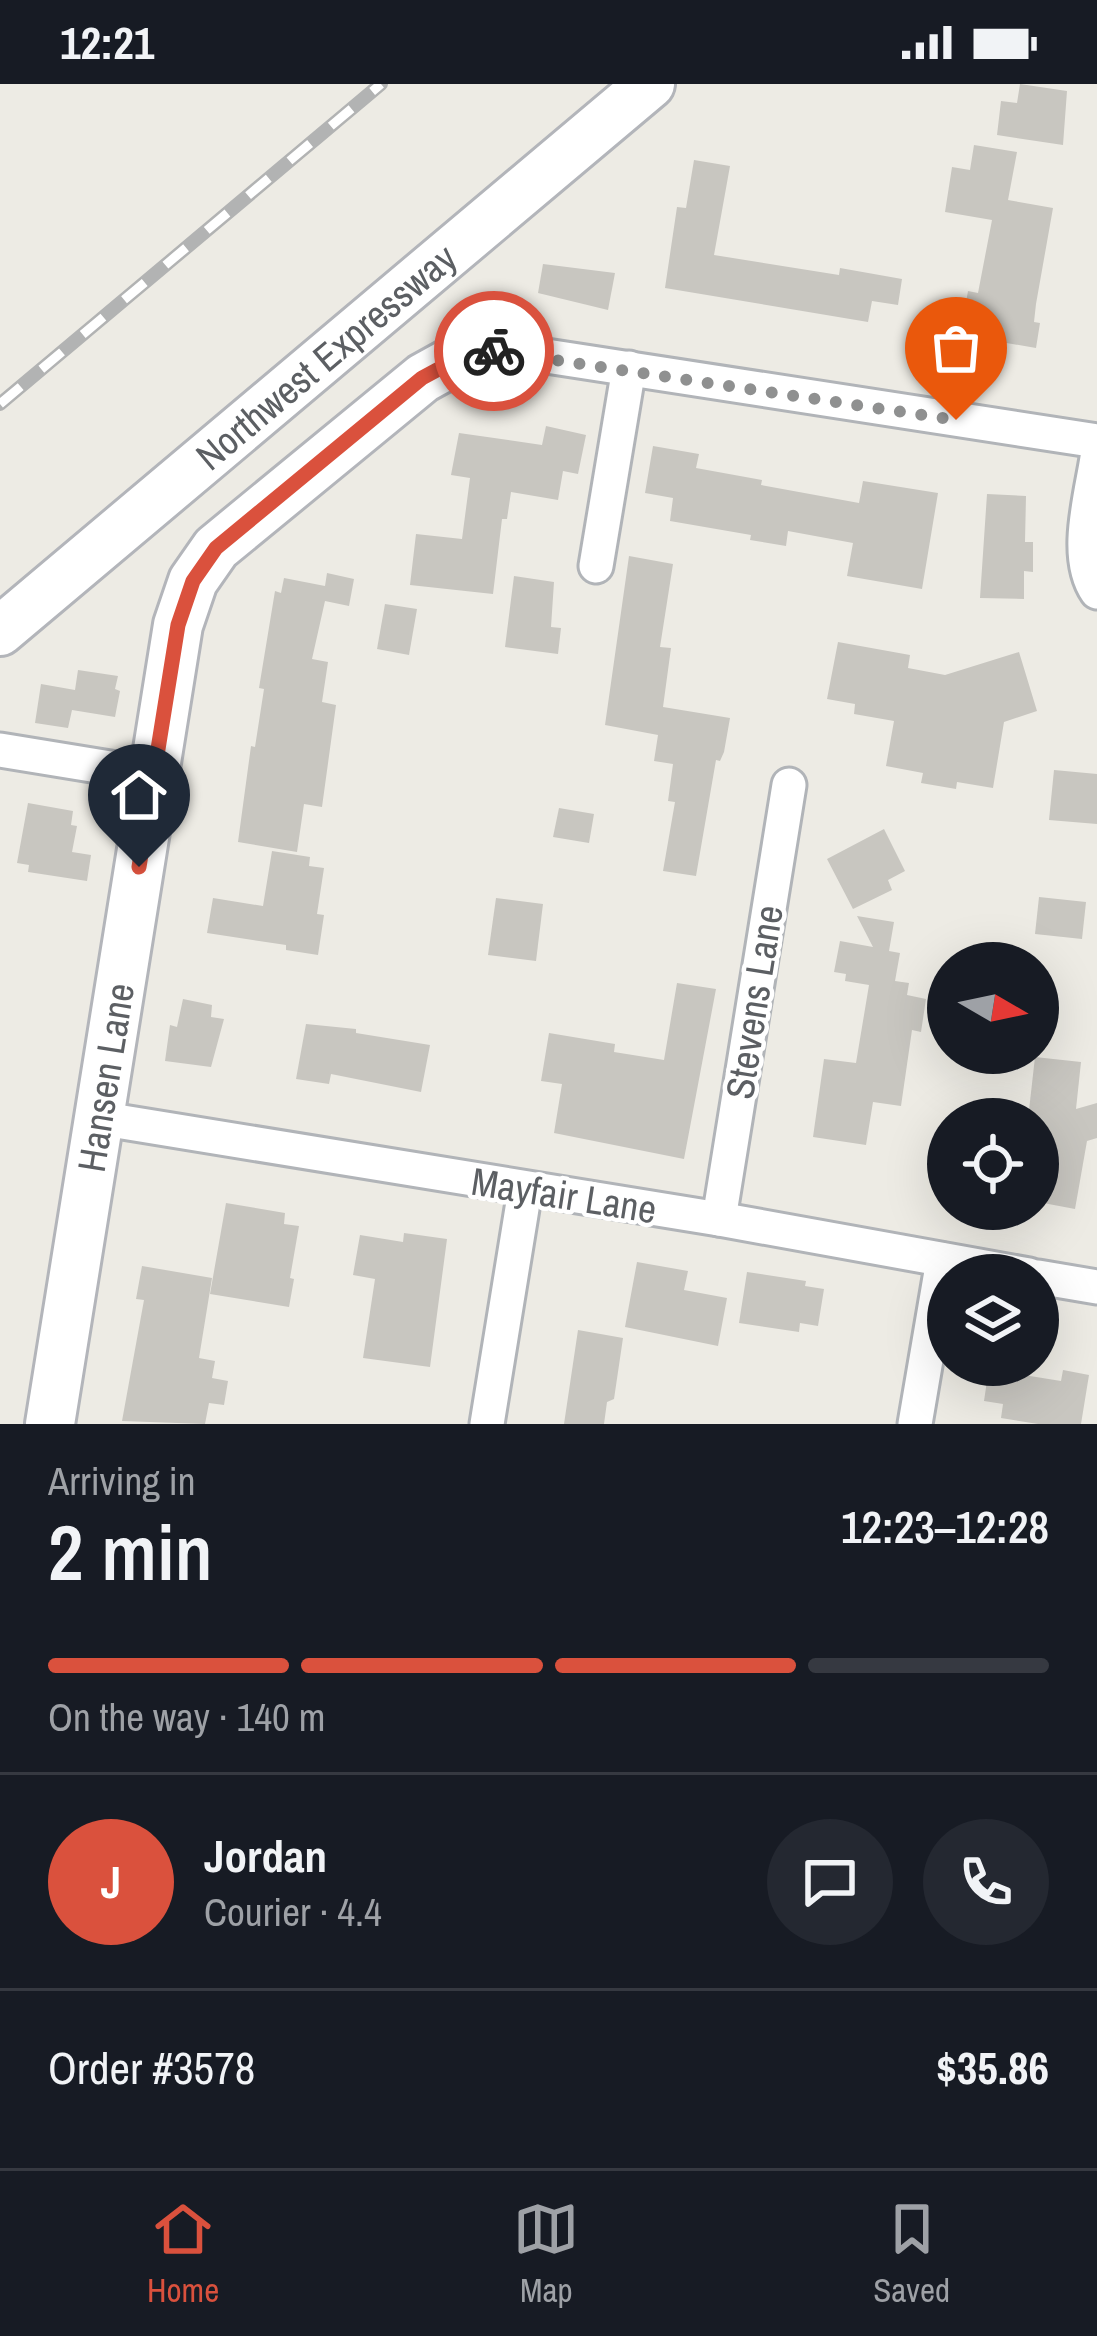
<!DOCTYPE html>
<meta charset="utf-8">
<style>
body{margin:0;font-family:"Archivo Narrow",sans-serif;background:#242831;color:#f1f3f6;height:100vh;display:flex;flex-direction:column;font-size:45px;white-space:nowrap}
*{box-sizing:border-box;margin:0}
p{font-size:39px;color:#9ea1a6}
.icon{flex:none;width:66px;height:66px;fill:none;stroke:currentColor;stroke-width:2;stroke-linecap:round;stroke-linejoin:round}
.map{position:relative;height:1340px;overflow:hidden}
.side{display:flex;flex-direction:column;background:#171b24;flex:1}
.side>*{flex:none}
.needle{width:78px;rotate:99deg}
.fabs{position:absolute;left:927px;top:858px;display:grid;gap:24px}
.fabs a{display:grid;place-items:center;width:132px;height:132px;border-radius:50%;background:#171b24;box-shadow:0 12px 48px #0002;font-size:60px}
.pin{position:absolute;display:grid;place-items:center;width:102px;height:102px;color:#fff;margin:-123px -51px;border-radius:50% 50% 50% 0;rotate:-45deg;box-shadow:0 0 12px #0007}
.pin .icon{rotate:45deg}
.courier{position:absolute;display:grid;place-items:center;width:120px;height:120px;margin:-60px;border:9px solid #da513d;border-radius:50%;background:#fff;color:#222;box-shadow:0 3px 15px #0007}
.overview em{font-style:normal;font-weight:600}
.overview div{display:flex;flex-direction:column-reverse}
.overview{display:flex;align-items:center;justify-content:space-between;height:204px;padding:0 48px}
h1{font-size:78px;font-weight:600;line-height:90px}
.bar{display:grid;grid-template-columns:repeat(4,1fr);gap:18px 12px;align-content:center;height:144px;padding:0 48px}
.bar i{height:15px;border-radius:9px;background:#363941}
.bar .current{background:#da513d}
.bar p{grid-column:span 4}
.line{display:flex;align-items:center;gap:30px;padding:0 48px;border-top:3px solid #363941}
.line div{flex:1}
.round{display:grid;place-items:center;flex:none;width:126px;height:126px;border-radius:63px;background:#242831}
.status{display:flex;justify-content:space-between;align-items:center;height:84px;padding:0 60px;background:#171b24;direction:ltr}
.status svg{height:33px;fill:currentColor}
.tabs{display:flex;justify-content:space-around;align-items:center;height:168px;border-top:3px solid #363941;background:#171b24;font-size:33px;color:#9ea1a6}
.tabs a{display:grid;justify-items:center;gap:6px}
.tabs .current{color:#da513d}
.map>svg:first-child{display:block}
.building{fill:#c8c6c0}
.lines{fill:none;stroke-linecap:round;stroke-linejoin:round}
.street-casing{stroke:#b1b4b8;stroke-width:39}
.secondary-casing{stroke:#b3b5ba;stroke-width:54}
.street{stroke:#fff;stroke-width:33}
.secondary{stroke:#fff;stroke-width:48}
.rail-casing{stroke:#b2b3b3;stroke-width:14}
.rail{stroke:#fff;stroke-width:9;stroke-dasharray:27;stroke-linecap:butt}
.done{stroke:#8f9090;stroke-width:12;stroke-dasharray:0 21.6}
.route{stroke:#da513d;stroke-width:15}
.labels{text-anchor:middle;stroke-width:9;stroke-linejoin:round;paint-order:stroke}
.street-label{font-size:39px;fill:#5c5f63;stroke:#fff}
</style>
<div class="status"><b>12:21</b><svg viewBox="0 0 49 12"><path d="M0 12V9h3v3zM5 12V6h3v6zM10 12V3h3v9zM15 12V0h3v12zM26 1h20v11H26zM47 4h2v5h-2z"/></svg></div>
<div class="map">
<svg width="1097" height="1340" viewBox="0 0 1097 1340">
<rect width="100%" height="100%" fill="#edebe4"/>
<!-- building -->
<g class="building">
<path d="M1020,0L1067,7L1063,61L997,51L1001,17L1017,19Z"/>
<path d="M974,61L1017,68L1008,116L1053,124L1036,220L1034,238L1040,239L1036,264L995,257L998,241L963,235L968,207L978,209L992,136L945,128L952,83L970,86Z"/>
<path d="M694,76L730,82L714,171L839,191L840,184L902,195L898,221L872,217L868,238L665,204L677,123L686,124Z"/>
<path d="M543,180L615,189L608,226L538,209Z"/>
<path d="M546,342L586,351L578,390L563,387L558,416L511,408L507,435H502L493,510L410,501L416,450L462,455L470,394L451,391L459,349L542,361Z"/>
<path d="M653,362L699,370L696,384L762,396L761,401L859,419L863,397L938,409L922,505L847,492L853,459L788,447L786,462L750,456L751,451L670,437L673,414L645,409Z"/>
<path d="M987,410L1026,412L1025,458H1033V488L1024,487V515L980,514Z"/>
<path d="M629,472L673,480L660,563L671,564L663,623L730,634L724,668L720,677L716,676L696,792L663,787L675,718L668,717L673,680L654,677L658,651L605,641Z"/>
<path d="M327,489L354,495L349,522L325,517L312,575L328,578L322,618L336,621L322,723L304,720L297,768L238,758L251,662L255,663L264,605L259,604L275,507L281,509L284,494L325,502Z"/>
<path d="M514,492L554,498L551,543L561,544L558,570L505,563Z"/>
<path d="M385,520L417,525L409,571L377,565Z"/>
<path d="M838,558L910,571L908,584L945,591L1019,568L1037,627L1004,638L993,704L957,698L956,705L921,699L923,689L886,682L894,637L854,630L855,620L827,615Z"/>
<path d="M78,586L118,592L115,605L120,607L115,633L72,626L68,644L35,639L41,600L75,606Z"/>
<path d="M1054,686L1097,690V740L1049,736Z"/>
<path d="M28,719L73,727L71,741L77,742L72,768L91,771L87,797L28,788L29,781L17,779Z"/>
<path d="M559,724L594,730L589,759L553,753Z"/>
<path d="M884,745L905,787L888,796L892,806L853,825L827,775Z"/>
<path d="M272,767L310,773L309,782L324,784L317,830L324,831L318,871L286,866V861L207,849L213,814L263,822Z"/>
<path d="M1039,813L1086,818L1082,855L1035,850Z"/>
<path d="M496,814L543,820L536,877L488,871Z"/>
<path d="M857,832L894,838L889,867L900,869L895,897L909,899L907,911L926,915L921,948L912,946L901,1022L873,1018L866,1061L813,1053L824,975L856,979L869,901L845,897L846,890L834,888L840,857L873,863Z"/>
<path d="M677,899L716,905L684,1075L554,1049L562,1000L541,997L549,949L615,960L614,968L664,976Z"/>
<path d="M183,915L212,921L211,933L224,935L211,983L165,977L170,941L177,943Z"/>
<path d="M306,940L356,945V949L430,961L421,1008L331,990L329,1000L296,995Z"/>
<path d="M1035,973L1081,978L1076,1025L1097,1019V1054L1087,1057L1075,1125L1038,1118V1035H1028Z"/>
<path d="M226,1119L285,1129L284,1140L299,1142L290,1194L294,1195L289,1223L210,1210Z"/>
<path d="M404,1149L447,1155L430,1283L363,1274L375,1195L353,1191L360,1151L403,1158Z"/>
<path d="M637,1178L688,1187L684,1206L727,1214L718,1262L625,1243Z"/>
<path d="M142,1182L212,1194L199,1274L215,1277L212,1294L228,1297L224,1321L209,1319L205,1340L122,1337L144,1216L136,1215Z"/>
<path d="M747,1188L806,1197L805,1202L824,1205L818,1242L800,1239L799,1248L739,1239Z"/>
<path d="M578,1246L623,1254L614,1315L607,1318L604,1340H564Z"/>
<path d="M1063,1286L1089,1291L1081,1340H1038L1001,1334L1003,1320L984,1317L988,1290L1005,1293V1288L1061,1297Z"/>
</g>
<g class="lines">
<defs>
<g id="street">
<path d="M461,273L490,266L527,269L1097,357"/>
<path d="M1097,374C1091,413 1073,473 1097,508"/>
<path d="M596,482L629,284"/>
<path d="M0,666L153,691"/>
<path d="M98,1034L719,1135L1029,1191"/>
<path d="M719,1135L789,701"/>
<path d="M1038,1193L1097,1203"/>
<path d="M487,1340L525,1106"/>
<path d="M915,1340L943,1176"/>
</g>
<g id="secondary">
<path id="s1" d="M0,547L650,0"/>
<path id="s2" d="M50,1340L178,541L193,497L216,464L423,294L461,273"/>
</g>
</defs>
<!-- street casing -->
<use href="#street" class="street-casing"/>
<!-- secondary casing -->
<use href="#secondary" class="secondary-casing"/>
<!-- street -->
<use href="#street" class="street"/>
<!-- secondary -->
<use href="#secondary" class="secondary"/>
<defs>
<path id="rail" d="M0,320L381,0"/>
</defs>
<!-- rail casing -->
<use href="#rail" class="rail-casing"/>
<!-- rail -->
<use href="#rail" class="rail"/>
</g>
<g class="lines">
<!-- done -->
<path class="done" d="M494,267L956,336"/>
<!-- route -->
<path class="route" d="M139,783L178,541L193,497L216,464L422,294L461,273L494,267"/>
</g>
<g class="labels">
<!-- street labels -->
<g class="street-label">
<text dy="14" stroke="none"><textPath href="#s1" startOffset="426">Northwest Expressway</textPath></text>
<text transform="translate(754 918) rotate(-81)" y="14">Stevens Lane</text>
<text dy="14" stroke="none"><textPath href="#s2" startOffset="351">Hansen Lane</textPath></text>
<text transform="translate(564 1111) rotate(9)" y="14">Mayfair Lane</text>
</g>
</g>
</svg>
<div class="fabs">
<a><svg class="needle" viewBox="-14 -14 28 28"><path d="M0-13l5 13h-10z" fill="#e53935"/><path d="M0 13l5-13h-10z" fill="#9ea1a6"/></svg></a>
<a><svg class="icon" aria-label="locate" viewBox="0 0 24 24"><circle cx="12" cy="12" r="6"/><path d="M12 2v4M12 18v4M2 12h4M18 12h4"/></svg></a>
<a><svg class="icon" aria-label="layers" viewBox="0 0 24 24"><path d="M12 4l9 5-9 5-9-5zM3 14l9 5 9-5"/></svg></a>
</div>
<div class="pin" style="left:956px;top:336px;background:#ea580c"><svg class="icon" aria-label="bag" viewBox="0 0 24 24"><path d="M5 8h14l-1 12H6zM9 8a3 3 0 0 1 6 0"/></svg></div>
<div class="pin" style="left:139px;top:783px;background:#1f2937"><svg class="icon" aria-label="home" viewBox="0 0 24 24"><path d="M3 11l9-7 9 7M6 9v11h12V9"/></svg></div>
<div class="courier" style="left:494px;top:267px"><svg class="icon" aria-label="bike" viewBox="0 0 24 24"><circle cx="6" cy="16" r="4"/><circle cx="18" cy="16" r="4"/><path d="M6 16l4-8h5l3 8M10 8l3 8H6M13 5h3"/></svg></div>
</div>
<section class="side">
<div class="overview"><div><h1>2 min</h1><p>Arriving in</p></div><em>12:23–12:28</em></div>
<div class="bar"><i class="current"></i><i class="current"></i><i class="current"></i><i></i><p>On the way · 140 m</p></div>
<div class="line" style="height:216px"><b class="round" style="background:#da513d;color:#fff">J</b><div><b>Jordan</b><p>Courier · 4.4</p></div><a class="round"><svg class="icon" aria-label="chat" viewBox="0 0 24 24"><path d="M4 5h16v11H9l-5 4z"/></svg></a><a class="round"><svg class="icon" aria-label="phone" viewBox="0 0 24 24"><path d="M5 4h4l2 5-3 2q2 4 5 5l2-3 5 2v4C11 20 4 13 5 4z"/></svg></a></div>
<div class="line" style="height:156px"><div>Order #3578</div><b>$35.86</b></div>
</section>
<nav class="tabs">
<a class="current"><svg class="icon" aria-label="home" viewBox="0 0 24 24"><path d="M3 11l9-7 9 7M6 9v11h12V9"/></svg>Home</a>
<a><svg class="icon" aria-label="map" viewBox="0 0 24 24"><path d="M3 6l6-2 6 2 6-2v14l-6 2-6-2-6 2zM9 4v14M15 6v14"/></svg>Map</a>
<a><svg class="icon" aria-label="saved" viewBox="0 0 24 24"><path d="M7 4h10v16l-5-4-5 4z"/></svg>Saved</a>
</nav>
